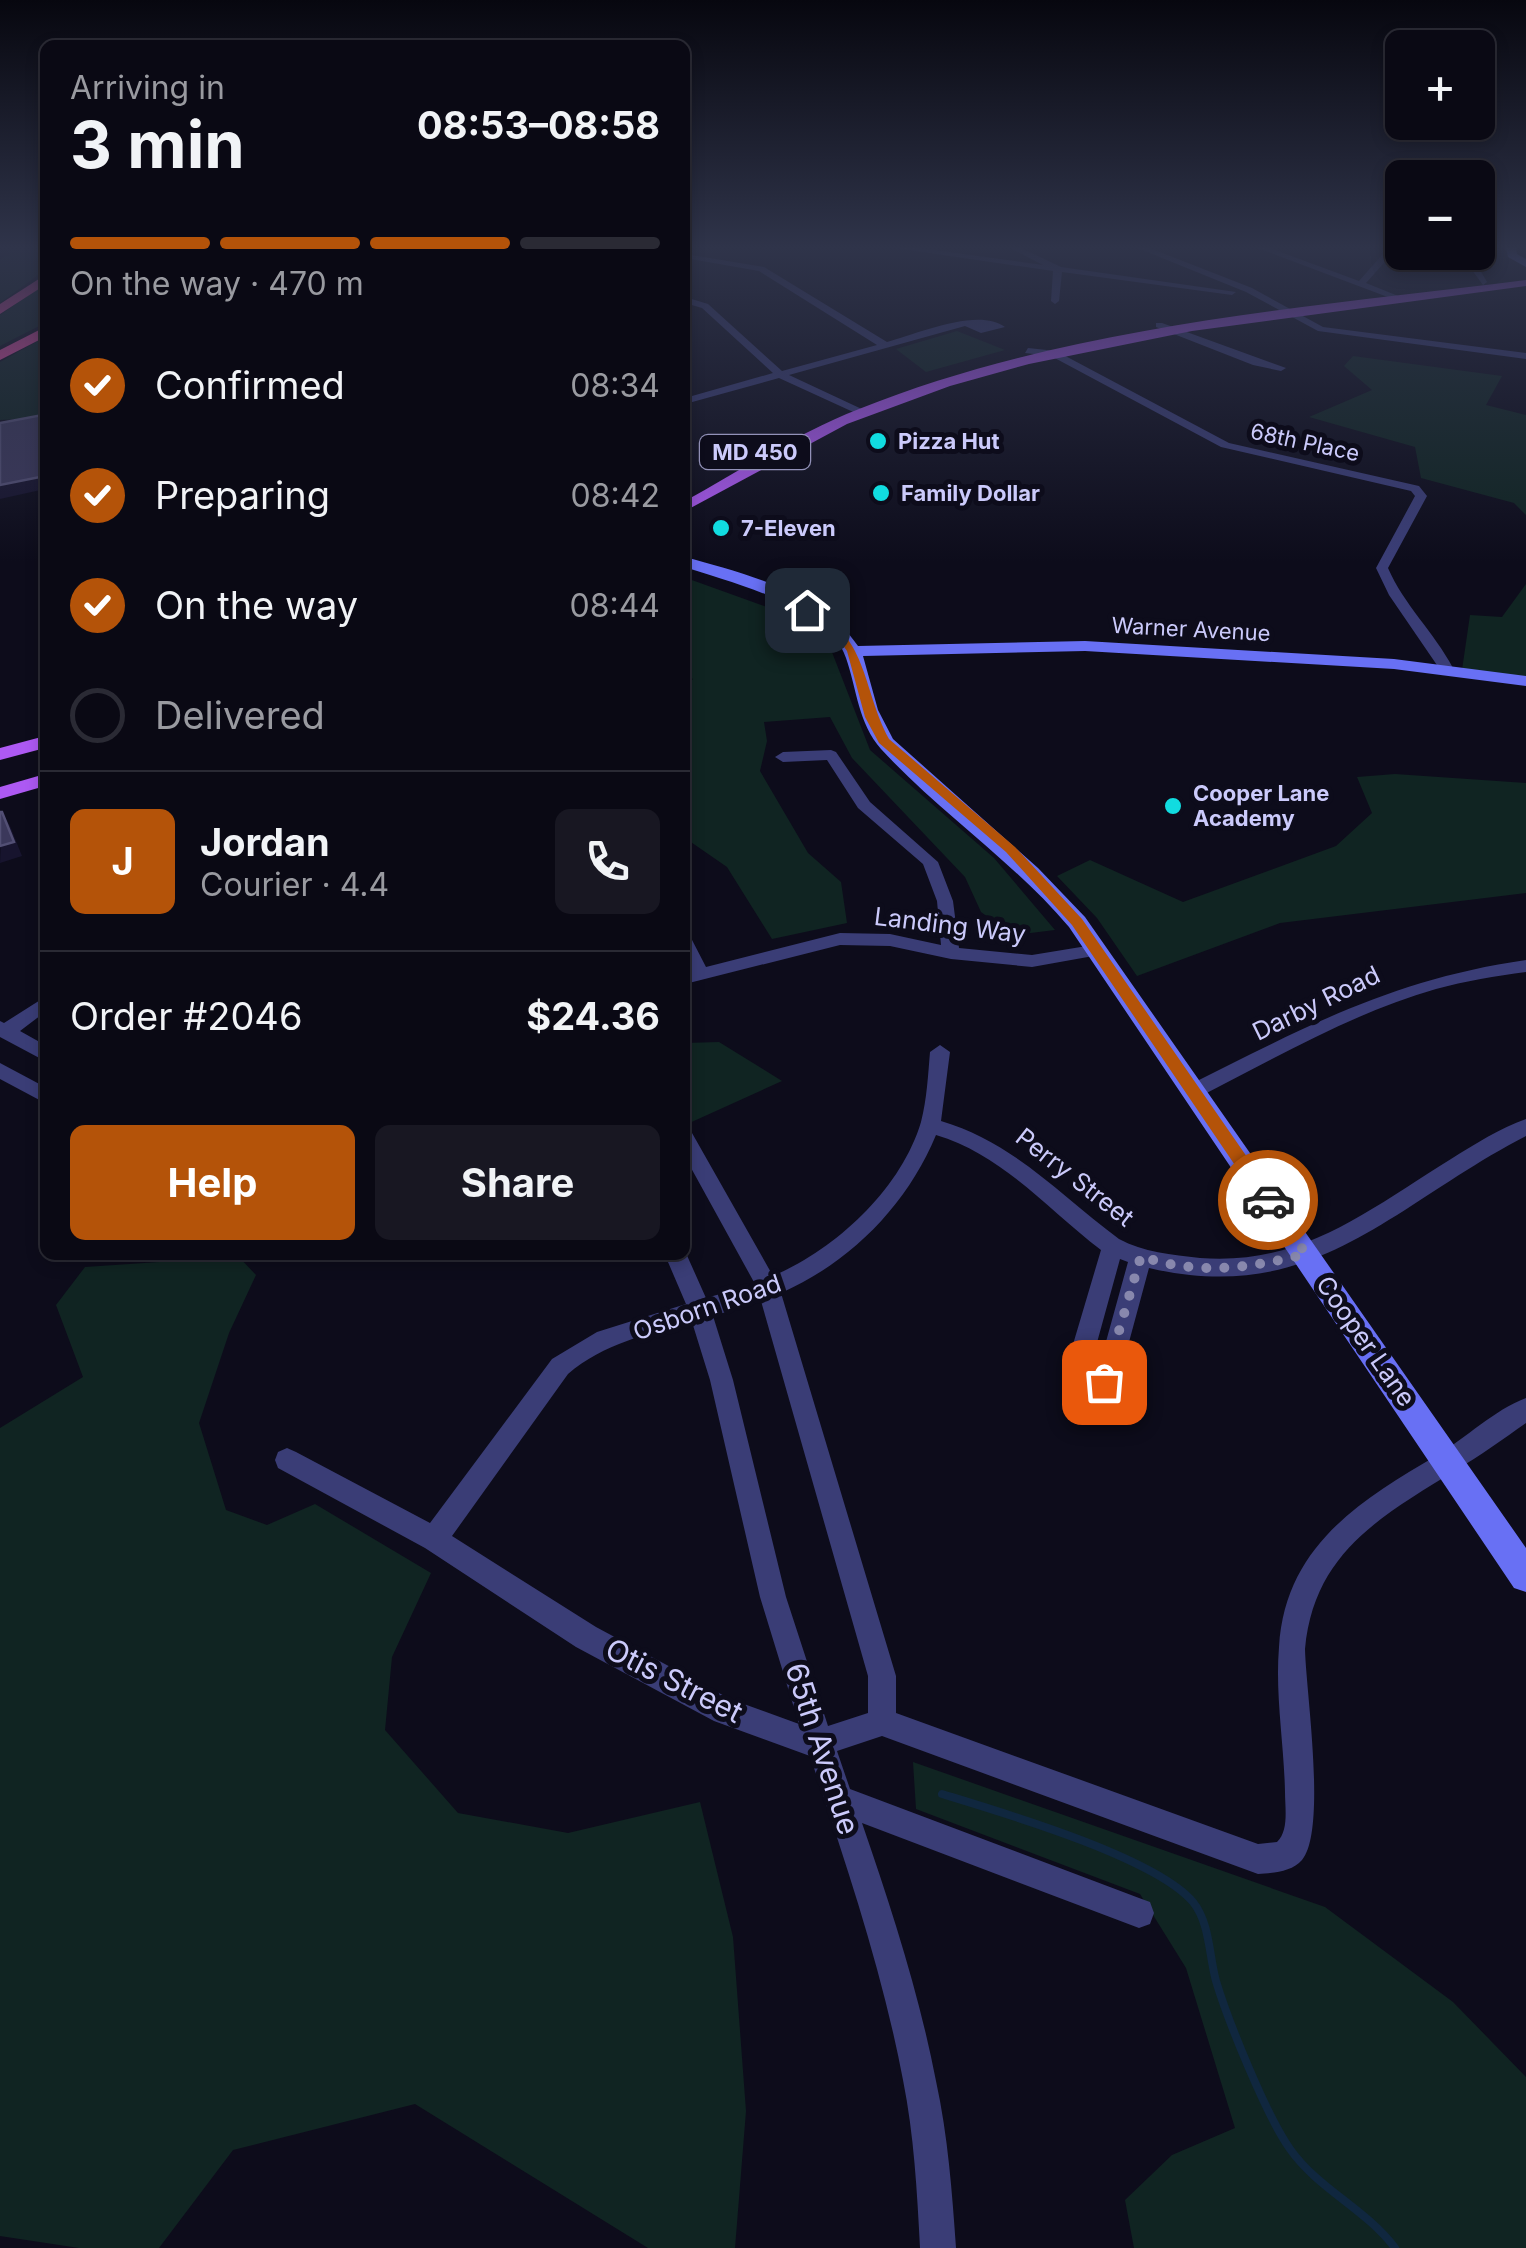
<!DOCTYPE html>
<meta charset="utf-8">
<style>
body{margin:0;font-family:Inter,sans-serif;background:#181722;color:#f1f3f6;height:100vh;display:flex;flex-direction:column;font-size:38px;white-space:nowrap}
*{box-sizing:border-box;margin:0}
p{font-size:32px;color:#999aa0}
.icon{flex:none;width:55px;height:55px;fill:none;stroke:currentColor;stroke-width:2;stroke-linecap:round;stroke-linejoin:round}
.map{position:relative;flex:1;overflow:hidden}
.side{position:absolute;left:40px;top:40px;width:650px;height:1220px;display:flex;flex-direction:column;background:#0a0914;border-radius:15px;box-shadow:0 5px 15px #0003,0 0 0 2px #2a2a34}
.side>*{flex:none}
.fabs{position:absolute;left:1385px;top:30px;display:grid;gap:20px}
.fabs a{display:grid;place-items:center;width:110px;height:110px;border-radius:15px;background:#0a0914;box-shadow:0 5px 15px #0003,0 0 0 2px #2a2a34;font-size:50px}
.pin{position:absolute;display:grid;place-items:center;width:85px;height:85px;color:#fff;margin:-42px;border-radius:20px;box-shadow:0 5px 15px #0006}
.courier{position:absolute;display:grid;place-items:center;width:100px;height:100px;margin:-50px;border:8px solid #b45309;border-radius:50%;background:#fff;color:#222;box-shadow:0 2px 12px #0007}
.headline em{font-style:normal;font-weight:700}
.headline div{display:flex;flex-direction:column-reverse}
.headline{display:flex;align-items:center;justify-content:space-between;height:170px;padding:0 30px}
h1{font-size:65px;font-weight:700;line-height:75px}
.bar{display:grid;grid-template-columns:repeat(4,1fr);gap:15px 10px;align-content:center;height:120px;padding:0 30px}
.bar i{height:12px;border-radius:8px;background:#2a2a34}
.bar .selected{background:#b45309}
.bar p{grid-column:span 4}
.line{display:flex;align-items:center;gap:25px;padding:0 30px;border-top:2px solid #2a2a34}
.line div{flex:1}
.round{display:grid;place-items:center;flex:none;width:105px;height:105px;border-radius:15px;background:#181722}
ol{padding:0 30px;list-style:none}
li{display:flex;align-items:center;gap:30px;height:110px}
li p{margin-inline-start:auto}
li .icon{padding:10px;border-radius:50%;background:#b45309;color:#fff;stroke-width:4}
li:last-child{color:#999aa0}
li i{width:55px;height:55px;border:5px solid #2a2a34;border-radius:50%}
.primary-button{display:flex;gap:20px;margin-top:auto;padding:20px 30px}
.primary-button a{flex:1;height:115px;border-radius:15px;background:#b45309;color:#fff;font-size:40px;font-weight:700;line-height:115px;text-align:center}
.primary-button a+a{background:#181722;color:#f1f3f6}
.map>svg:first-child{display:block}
.green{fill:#102422}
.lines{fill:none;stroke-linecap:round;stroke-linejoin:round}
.stream{stroke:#10273f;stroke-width:8}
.street{fill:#3a3d76;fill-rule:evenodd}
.secondary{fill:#6870f4;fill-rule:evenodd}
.primary{fill:#ad59f3;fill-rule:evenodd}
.highway{fill:#f24ea9;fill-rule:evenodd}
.shaded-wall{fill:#17142e}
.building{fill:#3b385b;stroke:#524f74;stroke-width:2.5}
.route{fill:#b45309}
.done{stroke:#8888ad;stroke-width:10;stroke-dasharray:0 18}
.poi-dot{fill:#11dce0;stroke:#0d0c1b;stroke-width:4}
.labels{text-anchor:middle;stroke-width:10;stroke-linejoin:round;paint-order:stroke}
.far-poi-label{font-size:22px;font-weight:bold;fill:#cbcafb;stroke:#0d0c1b;text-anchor:start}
.far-street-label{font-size:22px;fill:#cbcafb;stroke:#0d0c1b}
.shield{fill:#0d0c1b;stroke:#9291b8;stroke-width:2.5}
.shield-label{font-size:22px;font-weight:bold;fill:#cbcafb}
.street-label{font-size:25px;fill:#cbcafb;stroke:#0d0c1b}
.near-street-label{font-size:30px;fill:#cbcafb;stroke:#0d0c1b}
</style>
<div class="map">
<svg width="1526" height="2248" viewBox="0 0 1526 2248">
<rect width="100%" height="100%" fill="#0d0c1b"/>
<!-- green -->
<g class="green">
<path d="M5,247H45V270L0,303V259L11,254Z"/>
<path d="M45,284V323L0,346V315Z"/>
<path d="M957,331L1005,350L926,372L896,349Z"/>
<path d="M45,337V418L0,420V362Z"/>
<path d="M1353,356L1502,376L1486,405L1526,415V515L1514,503L1421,478L1415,447L1309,417L1372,390L1344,366Z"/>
<path d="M689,579L800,619L830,647L870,750L994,858L1055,930L1013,935L981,912L965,877L852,758L830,717L764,722L767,741L760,771L808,853L841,882L847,923L772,939L727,867L685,838V686L693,679L685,675V581Z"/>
<path d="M1526,584V681L1462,670L1470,615L1502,617Z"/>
<path d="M1395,774L1526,783V893L1280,923L1137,976L1097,918L1057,876L1090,860L1183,902L1336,846L1372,813L1357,777Z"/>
<path d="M719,1042L782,1081L685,1125V1043Z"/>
<path d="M206,1255H237L256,1275L229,1333L199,1423L226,1510L267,1525L315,1504L431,1573L392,1657L385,1730L458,1813L568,1833L700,1802L733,1937L746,2111L735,2248H648L415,2104L233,2150L159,2248H79L0,2236V1428L83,1377L56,1305L85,1267L189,1260Z"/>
<path d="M913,1762L1325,1907L1453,2002L1526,2077V2248H1134L1125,2200L1172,2155L1235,2128L1186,1968L1140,1894L916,1809Z"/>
</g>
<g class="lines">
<!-- stream -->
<path class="stream" d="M942,1794C1001,1812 1155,1857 1193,1902C1210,1923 1209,1956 1216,1981C1228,2021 1267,2117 1290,2149C1318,2189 1366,2209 1395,2248"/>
<!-- street -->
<g class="street">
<path d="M888,247H913L1043,265L1008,247H1019L1061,267L1236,292L1232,295L1062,272L1059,301L1055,304L1051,301L1053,271Z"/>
<path d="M1135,247H1147L1252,288L1323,327L1526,353V359L1318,331L1246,292Z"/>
<path d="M1255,247H1267L1359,281L1389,247H1398L1366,283L1408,300L1401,302Z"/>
<path d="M1489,247H1497L1480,270L1487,282L1483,285L1472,270Z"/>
<path d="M685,254L764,267L887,342C917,334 978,307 1005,327L981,333L965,326L789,375L866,411L867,413L862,416L779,378L685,404V398L773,373L702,308L685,303V297L708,304L782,371L877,345L759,271L685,258Z"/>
<path d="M1156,323H1162L1286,368L1281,371L1253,365L1156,327Z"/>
<path d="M1028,348L1056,351L1229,443L1419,486L1427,496L1388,568C1404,605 1434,632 1453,668L1451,671H1441L1389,595L1376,568L1415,496L1411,491L1221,447L1051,356L1025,353Z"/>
<path d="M831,750L836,752L870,802L938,862L953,901L959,948L1032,955L1093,945L1102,951L1099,955L1032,967L951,959L890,946L840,945L685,984V972L690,971L685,960V936L691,938L706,967L840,933L890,934L941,945L937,901L923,864L858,808L827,760L783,762L775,757L783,752Z"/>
<path d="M1526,960V972C1496,976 1465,981 1436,989C1352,1013 1276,1058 1199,1097H1185L1182,1092L1185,1087C1303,1028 1393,979 1526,960Z"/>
<path d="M45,997V1012L20,1031L45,1045V1061L0,1037V1021L4,1023Z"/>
<path d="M940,1045L950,1052L941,1121C1013,1142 1060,1195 1119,1239C1143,1252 1172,1255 1200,1258C1303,1266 1368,1210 1451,1159C1475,1144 1500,1128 1526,1119V1136C1392,1205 1315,1307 1149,1268L1122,1368L1111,1389L1091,1396L1071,1386L1066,1368L1101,1250C1047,1209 1003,1155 936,1135C907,1205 851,1262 781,1293L896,1676V1713L1258,1844L1277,1842C1289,1831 1285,1808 1285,1792C1284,1743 1275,1695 1279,1647C1285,1547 1359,1501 1436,1456C1466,1438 1494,1410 1526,1398V1423C1503,1439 1480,1456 1456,1470C1382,1516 1314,1552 1305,1649C1306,1692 1327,1830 1302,1860C1292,1872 1272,1873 1258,1874L882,1736L837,1751L850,1789L1139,1898L1150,1902L1154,1913L1150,1924L1139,1928L862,1823C891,1907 919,1993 936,2081C948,2136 952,2192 956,2248H920C917,2191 914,2135 903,2080C882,1969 845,1861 810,1756L714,1721L576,1647L425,1548L278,1468L275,1460L278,1452L287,1448L296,1452L430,1523L552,1359L597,1332L686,1304L665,1255H685V1251L706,1298L755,1284L685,1157V1131L692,1133L773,1276C836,1249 901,1189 921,1122C927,1099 928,1075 930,1052ZM1120,1259L1128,1262L1099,1367L1092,1374L1090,1368ZM761,1301L868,1676V1713L828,1726L786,1597L733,1380L713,1316ZM692,1322L710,1380L760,1597L799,1724L730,1699L596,1627L452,1536L568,1374C603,1344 649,1333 692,1322Z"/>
<path d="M0,1063L45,1087V1103L0,1079Z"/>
</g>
<!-- secondary -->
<g class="secondary">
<path d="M1506,247H1516L1517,254L1526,259V267L1508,257Z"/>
<path d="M685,557C744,573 822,593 858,646L1085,641L1394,659L1526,676V686L1394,669L1085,651L863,656L878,710L893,739L1038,868L1085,917L1526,1548V1592L1514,1588L1069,927C1013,861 940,813 881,749C858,723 857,690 846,658C829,606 732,583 685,567Z"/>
</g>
<!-- primary -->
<g class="primary">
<path d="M1526,280V286L1192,331L1029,364L950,386L847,424L685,511V501C742,469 798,433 859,409C1070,325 1303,308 1526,280Z"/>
<path d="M45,736V748L0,760V748Z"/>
<path d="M45,774V786L0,799V787Z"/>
</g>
<!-- highway -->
<g class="highway">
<path d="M45,275V285L0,314V304Z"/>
<path d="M45,327V337L0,360V350Z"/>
</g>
</g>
<!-- shaded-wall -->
<g class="shaded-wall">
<path d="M45,476V489L0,499V485Z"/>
<path d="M2,812L10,826L22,856L0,863Z"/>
</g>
<!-- building -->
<g class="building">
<path d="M42,415L45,419V476L0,485V423Z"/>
<path d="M0,812H2L14,842L0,846Z"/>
</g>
<!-- sky -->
<linearGradient id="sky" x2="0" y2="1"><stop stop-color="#07070f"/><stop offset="0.44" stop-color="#2f344a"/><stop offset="1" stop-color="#2f344a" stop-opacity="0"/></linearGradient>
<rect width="1526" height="562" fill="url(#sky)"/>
<!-- route -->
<path class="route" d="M807,607C869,635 861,686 889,739L1015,847L1082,919L1274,1196V1205H1262L1072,925L1006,852L879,743L865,717L847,651L835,634L803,612Z"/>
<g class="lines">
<!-- done -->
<path class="done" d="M1104,1382L1141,1256C1196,1276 1251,1268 1306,1254L1268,1200"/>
</g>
<!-- markers -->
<g class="poi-dot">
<circle cx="878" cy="441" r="10"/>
<circle cx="881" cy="493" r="10"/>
<circle cx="721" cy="528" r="10"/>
<circle cx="1173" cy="806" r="10"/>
</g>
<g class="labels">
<!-- far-poi labels -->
<g class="far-poi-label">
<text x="898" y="449">Pizza Hut</text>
<text x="901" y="501">Family Dollar</text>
<text x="741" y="536">7-Eleven</text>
<text x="1193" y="801">Cooper Lane<tspan x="1193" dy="25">Academy</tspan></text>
</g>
<!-- far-street labels -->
<g class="far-street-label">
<text transform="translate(1305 442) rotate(12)" y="8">68th Place</text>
<text transform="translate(1191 629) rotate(3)" y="8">Warner Avenue</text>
</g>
<!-- shield labels -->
<rect class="shield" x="700" y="435" width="110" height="34" rx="8"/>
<g class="shield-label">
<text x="755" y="460">MD 450</text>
</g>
<!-- street labels -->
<g class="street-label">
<text transform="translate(950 925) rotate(7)" y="9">Landing Way</text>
<text transform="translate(1316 1003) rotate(-26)" y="9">Darby Road</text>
<text transform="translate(1075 1177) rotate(38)" y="9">Perry Street</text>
<text transform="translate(707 1307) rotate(-19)" y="9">Osborn Road</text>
<text transform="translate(1366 1341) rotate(55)" y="9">Cooper Lane</text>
</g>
<!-- near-street labels -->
<g class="near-street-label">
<text transform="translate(674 1681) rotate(27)" y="10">Otis Street</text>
<text transform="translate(822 1749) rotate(72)" y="10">65th Avenue</text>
</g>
</g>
</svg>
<div class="fabs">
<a>+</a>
<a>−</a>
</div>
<div class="pin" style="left:1104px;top:1382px;background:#ea580c"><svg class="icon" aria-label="bag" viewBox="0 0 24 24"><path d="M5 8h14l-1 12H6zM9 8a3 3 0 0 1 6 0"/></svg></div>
<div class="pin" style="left:807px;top:610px;background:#1f2937"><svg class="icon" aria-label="home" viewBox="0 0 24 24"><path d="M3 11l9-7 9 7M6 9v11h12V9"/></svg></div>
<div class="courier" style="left:1268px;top:1200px"><svg class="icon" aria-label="car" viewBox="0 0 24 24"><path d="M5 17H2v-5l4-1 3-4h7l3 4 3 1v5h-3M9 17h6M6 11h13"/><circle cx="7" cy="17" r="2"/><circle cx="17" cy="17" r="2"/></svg></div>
<section class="side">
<div class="headline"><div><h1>3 min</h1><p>Arriving in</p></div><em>08:53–08:58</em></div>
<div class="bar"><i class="selected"></i><i class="selected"></i><i class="selected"></i><i></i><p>On the way · 470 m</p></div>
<ol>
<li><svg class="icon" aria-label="check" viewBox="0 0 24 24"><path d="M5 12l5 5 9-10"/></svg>Confirmed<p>08:34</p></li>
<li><svg class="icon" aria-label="check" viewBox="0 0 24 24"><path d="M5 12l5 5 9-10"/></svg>Preparing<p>08:42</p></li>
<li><svg class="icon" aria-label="check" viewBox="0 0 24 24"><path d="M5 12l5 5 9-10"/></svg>On the way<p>08:44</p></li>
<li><i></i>Delivered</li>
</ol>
<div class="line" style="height:180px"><b class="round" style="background:#b45309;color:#fff">J</b><div><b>Jordan</b><p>Courier · 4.4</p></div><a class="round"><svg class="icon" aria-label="phone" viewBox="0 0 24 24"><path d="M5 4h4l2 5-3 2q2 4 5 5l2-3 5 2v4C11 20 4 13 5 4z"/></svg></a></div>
<div class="line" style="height:130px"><div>Order #2046</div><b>$24.36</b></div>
<div class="primary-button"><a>Help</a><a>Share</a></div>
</section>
</div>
